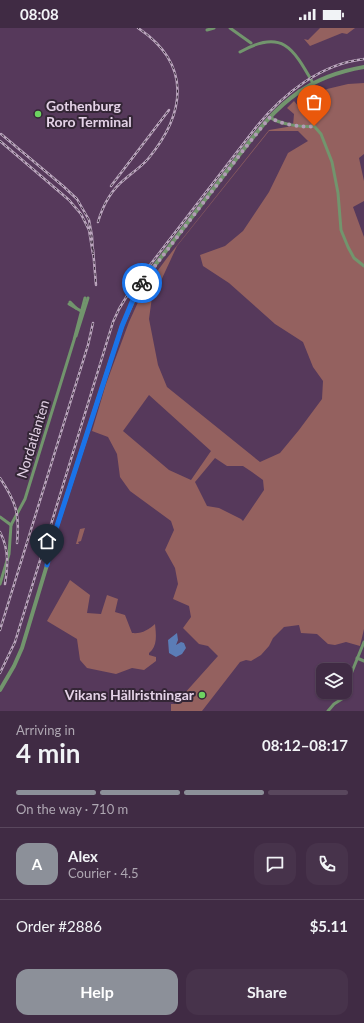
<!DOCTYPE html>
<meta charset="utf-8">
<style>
body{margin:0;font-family:Lato,sans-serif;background:#47334b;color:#f1f3f6;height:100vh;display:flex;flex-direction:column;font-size:15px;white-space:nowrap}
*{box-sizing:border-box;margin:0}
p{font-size:13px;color:#aea7b2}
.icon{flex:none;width:22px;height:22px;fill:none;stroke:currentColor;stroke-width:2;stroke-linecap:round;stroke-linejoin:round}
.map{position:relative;height:683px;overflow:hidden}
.panel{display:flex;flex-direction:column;background:#402b44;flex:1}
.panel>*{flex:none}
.tools{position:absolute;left:316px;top:635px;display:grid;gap:8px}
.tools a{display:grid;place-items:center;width:36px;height:36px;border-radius:8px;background:#402b44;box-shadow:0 1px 3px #0004,0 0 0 1px #59475d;font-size:20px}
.pin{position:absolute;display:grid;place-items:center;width:34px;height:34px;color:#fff;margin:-41px -17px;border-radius:50% 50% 50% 0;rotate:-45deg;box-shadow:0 0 4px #0007}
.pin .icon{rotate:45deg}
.courier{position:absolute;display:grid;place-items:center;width:40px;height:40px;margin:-20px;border:3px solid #1a73e8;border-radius:50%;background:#fff;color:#222;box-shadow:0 1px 5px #0007}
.headline em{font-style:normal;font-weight:700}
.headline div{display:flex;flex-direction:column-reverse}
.headline{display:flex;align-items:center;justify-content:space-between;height:68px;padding:0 16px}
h1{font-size:26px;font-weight:700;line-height:30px}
.bar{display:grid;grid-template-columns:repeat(4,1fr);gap:6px 4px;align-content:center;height:48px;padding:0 16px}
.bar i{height:5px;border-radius:3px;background:#59475d}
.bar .selected{background:#8c9099}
.bar p{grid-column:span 4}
.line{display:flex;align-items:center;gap:10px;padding:0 16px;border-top:1px solid #59475d}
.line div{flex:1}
.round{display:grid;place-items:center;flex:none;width:42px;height:42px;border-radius:12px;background:#47334b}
.cta{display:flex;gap:8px;margin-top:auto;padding:8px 16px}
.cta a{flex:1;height:46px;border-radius:12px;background:#8c9099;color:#fff;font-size:16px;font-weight:700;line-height:46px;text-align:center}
.cta a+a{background:#47334b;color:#f1f3f6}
.status{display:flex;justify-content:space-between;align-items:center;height:28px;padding:0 20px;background:#402b44;direction:ltr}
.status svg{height:11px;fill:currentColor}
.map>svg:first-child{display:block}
.green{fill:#94615f;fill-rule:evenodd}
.water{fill:#5b7cb6}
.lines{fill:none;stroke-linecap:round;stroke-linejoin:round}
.minor{stroke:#72956d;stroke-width:3}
.tertiary{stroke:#72956d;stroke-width:4}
.rail-casing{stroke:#bba6be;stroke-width:2.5}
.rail{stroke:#342636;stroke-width:1;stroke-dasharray:3;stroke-linecap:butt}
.done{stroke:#b29cb6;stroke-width:4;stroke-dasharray:0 7.2}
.route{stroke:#1a73e8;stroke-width:5}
.poi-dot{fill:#6dd361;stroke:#342636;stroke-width:1.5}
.labels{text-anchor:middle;stroke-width:4;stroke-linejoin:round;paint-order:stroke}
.poi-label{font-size:14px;font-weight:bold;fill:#e4d2e7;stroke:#342636;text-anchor:start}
.street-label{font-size:14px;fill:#e4d2e7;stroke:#342636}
</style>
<div class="status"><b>08:08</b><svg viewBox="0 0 49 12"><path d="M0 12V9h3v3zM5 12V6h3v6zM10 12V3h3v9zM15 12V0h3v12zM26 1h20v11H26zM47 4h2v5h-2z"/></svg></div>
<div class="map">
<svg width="364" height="683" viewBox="0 0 364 683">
<rect width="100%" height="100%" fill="#56395b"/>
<!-- green -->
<g class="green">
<path d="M320,0H355L347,6L342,5L310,18L304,11L308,12Z"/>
<path d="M364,55V126L359,130L364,153V173L353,179L364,209V601L360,618L346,614L335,617L328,616L317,606L301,605L299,597L284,599L273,610L269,618L261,627L251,633L246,632L240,634L202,683H171V676H175L218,628L208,618L199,616L183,600L191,589L189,578L173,571L178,556L175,540L165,522L174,502L171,493L130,463L120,449L117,426L108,409L92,403L106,356L129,294L144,261L167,230L269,102L293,98L294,86L287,80L294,73L299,79L327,61L348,56ZM269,103H298L308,113L288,125L269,164L243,203L225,218L200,227L203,238L229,255L275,296L303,314L313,339L323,353L322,371L299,402L280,425L260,434L167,359L158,337L149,291L152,269L159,257L177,218ZM149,367L211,423L191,452L169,442L123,403ZM215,430L227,438H243L252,444L263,452L264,462L243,493L241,491L219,480L207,478L195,454Z"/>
<path d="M85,500L81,513L78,514L79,516H76L80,501Z"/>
<path d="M70,552L90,567L87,585L101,586L107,567L118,571L115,584L125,587L132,605C142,606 148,602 155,596C156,606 158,618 149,625V627L156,629V633L144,642L132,640L116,646L87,640L80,632L77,611L47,593Z"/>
</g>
<!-- water -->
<path class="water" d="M177,605L178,612L176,617L181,614L184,615L186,620L182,626L176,629L169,625L168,612Z"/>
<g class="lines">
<!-- minor -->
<g class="minor">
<path d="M230,0L251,15"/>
<path d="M207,2L214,0"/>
<path d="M240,24C282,0 293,20 313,55"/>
<path d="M299,63L314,98L321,106L332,134L338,165L341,202L348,219L354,230L364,238"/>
<path d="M270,89C278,96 304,100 314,98"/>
<path d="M70,274L76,280"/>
<path d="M69,276L81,283"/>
<path d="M76,308L88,270"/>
<path d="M0,489L11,497"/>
<path d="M0,556L9,526L11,497L25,471L74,312L85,270"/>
<path d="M357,630L364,633"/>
<path d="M328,683L334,676L345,669L349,651L364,614"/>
</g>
<!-- tertiary -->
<path class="tertiary" d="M0,662L14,638L22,620L47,537L56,501L122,298L139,260L149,245C175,211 201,177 227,143C249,115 269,84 299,64C319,50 341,43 364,39"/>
<defs>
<g id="rail">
<path d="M0,113L69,172L81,186L89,202L93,226L92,208L89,192L77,171L63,158L1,106"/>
<path d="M111,158L169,82"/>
<path d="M98,194C103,177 111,162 125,151C133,144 141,139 148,131C186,85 192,36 138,0"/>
<path d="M93,221L96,257"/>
<path d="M0,450C16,474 20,486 17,515"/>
<path d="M0,504C9,521 8,538 5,556"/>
<path d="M0,602L88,317L93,295"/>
<path d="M0,645L15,614L113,294L119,281L130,263L257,98C284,65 321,36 364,31"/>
</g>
</defs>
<!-- rail casing -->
<use href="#rail" class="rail-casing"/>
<!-- rail -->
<use href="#rail" class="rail"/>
</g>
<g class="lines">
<!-- done -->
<path class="done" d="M142,255L245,120L270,89C278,96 304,100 314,98"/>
<!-- route -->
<path class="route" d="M47,537L56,501L122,298L132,274L142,255"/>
</g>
<!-- markers -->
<g class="poi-dot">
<circle cx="38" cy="86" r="4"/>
<circle cx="202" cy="667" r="4"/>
</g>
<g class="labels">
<!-- poi labels -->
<g class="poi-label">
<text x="46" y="83">Gothenburg<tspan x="46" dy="16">Roro Terminal</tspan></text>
<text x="194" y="672" text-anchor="end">Vikans Hällristningar</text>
</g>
<!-- street labels -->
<g class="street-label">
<text transform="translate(33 411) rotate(-73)" y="5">Nordatlanten</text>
</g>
</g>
</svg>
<div class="tools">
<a><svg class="icon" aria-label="layers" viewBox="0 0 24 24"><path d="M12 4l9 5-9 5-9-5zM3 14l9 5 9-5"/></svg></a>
</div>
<div class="pin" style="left:314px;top:98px;background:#ea580c"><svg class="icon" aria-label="bag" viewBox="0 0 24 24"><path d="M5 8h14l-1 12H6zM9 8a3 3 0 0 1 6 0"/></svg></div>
<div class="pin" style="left:47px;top:537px;background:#1f2937"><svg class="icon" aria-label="home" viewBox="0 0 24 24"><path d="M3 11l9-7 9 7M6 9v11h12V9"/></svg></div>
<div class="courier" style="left:142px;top:255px"><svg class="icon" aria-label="bike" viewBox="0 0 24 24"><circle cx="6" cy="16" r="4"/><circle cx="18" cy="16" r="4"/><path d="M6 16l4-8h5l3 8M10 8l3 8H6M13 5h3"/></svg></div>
</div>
<section class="panel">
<div class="headline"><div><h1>4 min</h1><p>Arriving in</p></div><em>08:12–08:17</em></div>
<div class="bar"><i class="selected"></i><i class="selected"></i><i class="selected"></i><i></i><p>On the way · 710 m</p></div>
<div class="line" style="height:72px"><b class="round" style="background:#8c9099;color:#fff">A</b><div><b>Alex</b><p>Courier · 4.5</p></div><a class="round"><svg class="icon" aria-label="chat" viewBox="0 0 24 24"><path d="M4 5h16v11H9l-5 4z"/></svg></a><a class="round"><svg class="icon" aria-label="phone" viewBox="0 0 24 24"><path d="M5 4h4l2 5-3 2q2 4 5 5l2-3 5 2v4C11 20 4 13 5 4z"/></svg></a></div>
<div class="line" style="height:52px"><div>Order #2886</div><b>$5.11</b></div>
<div class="cta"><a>Help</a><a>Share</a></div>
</section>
